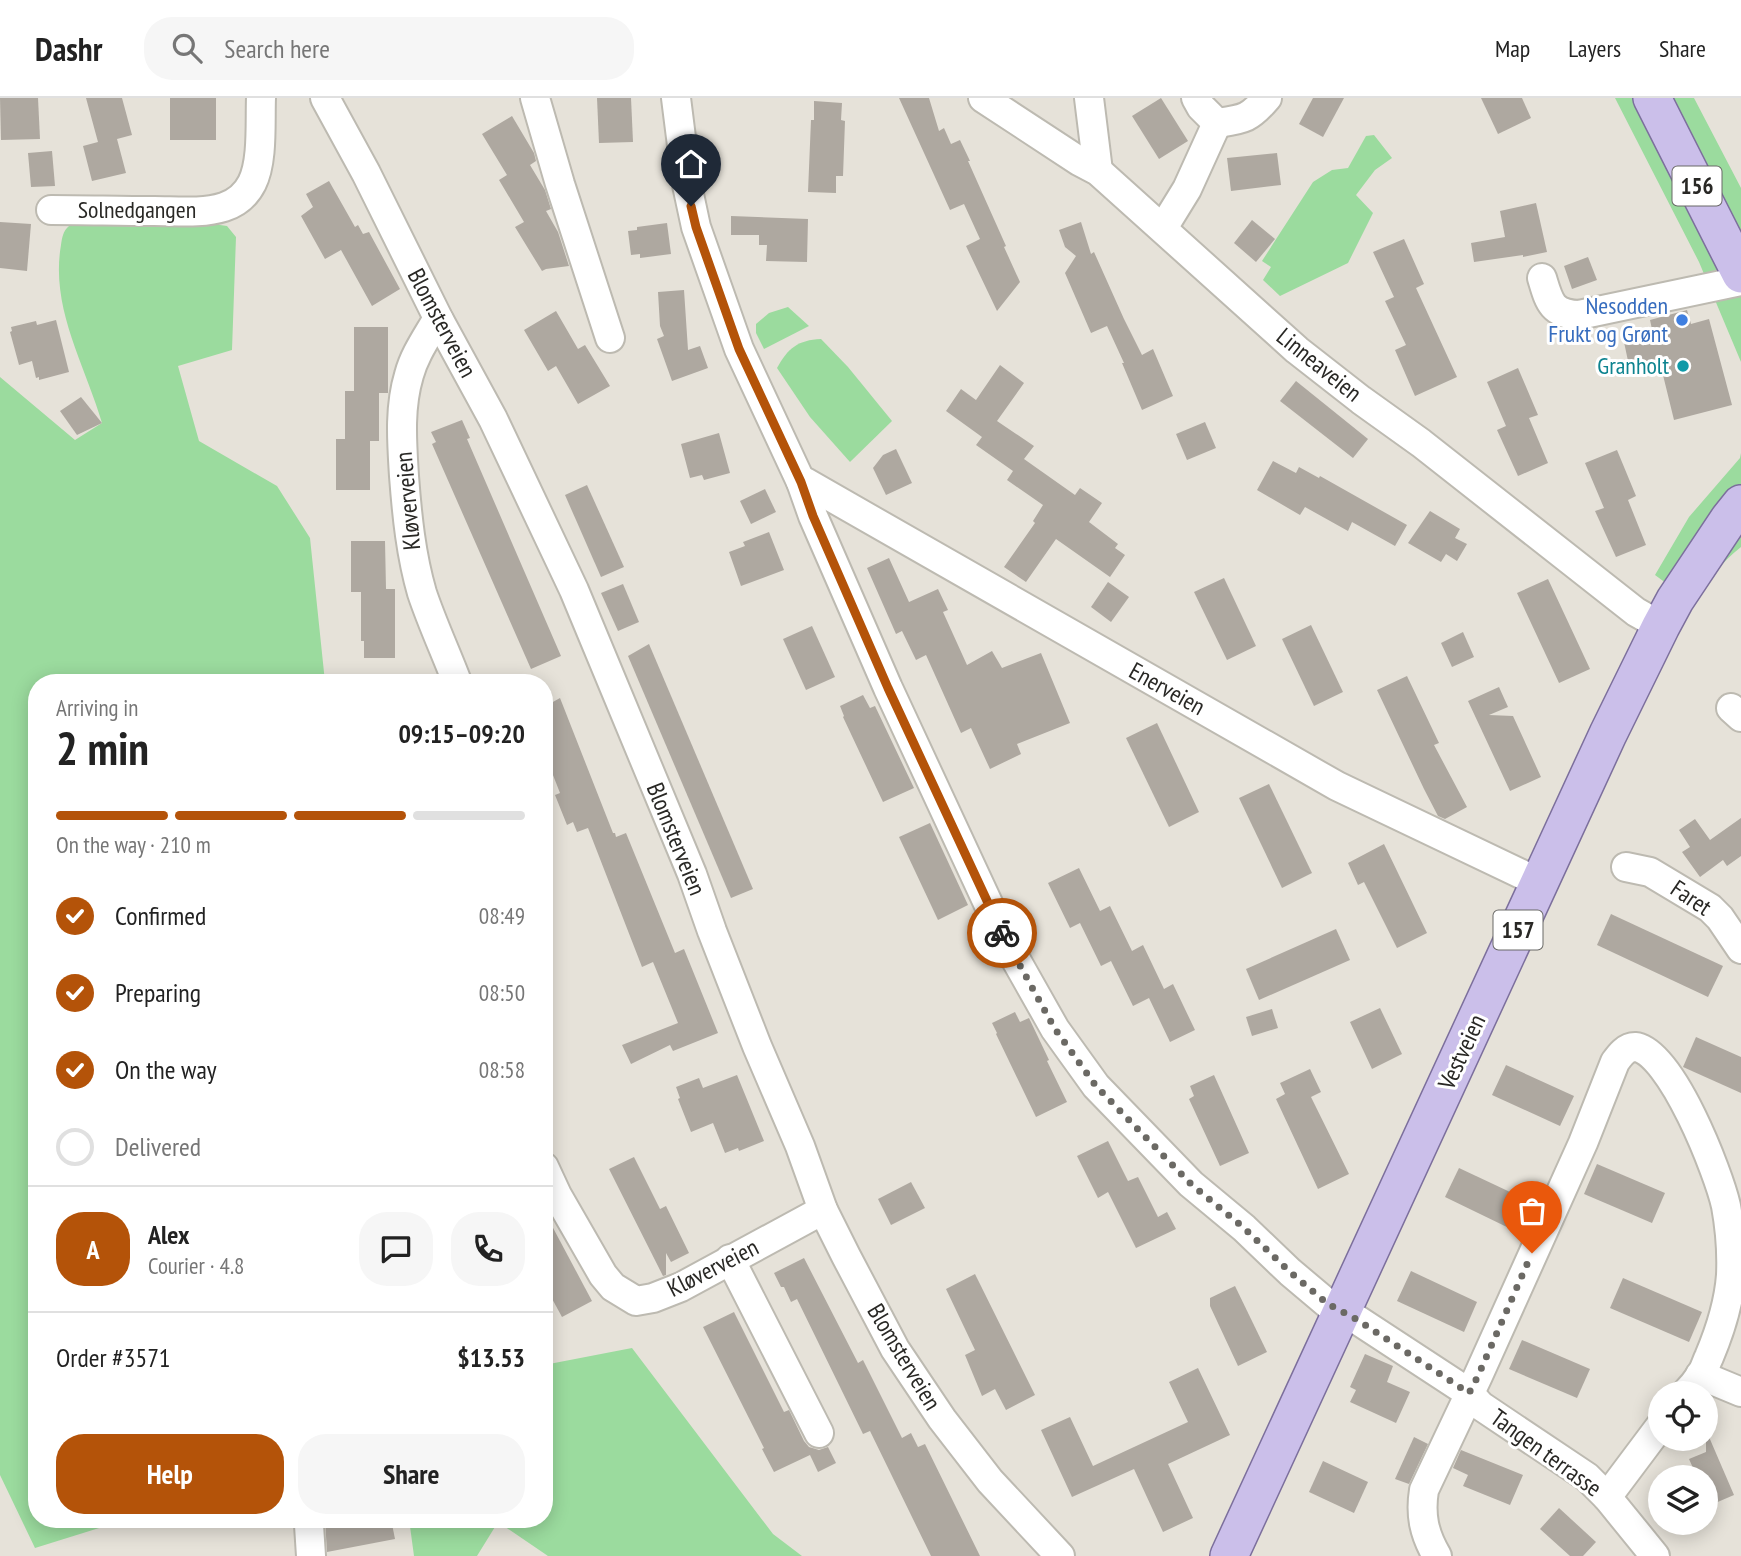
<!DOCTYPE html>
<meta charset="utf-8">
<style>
body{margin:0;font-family:"PT Sans Narrow",sans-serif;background:#f6f6f6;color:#222;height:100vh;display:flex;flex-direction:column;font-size:26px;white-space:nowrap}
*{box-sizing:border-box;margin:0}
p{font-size:23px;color:#767676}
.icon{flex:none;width:38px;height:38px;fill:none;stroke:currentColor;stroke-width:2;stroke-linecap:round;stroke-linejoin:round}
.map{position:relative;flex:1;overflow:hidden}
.side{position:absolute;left:28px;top:576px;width:525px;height:854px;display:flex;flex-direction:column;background:#fff;border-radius:28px;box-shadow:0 4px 18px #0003}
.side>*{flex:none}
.buttons{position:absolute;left:1648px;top:1283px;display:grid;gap:14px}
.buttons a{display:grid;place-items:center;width:70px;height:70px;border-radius:50%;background:#fff;box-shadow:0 4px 18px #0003;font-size:35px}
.pin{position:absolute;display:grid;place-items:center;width:60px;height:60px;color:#fff;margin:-72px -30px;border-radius:50% 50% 50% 0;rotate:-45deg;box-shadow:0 0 7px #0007}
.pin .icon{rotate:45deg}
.courier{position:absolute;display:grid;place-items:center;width:70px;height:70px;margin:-35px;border:5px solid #b45309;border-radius:50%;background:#fff;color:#222;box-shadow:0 2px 9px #0007}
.head em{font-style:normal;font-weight:700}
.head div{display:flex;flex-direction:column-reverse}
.head{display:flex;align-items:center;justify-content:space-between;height:119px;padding:0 28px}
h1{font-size:46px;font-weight:700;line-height:52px}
.bar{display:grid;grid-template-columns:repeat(4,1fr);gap:10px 7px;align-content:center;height:84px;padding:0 28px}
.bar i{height:9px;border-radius:5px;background:#e0e0e0}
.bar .on{background:#b45309}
.bar p{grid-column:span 4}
.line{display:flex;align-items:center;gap:18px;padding:0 28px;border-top:2px solid #e0e0e0}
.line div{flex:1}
.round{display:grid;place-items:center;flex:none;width:74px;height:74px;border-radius:28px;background:#f6f6f6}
ol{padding:0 28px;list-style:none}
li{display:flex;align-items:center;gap:21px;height:77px}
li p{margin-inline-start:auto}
li .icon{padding:7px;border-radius:50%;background:#b45309;color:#fff;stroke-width:4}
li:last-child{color:#767676}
li i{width:38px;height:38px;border:4px solid #e0e0e0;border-radius:50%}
.button{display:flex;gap:14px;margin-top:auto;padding:14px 28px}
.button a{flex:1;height:80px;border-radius:28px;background:#b45309;color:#fff;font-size:28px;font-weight:700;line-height:80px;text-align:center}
.button a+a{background:#f6f6f6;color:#222}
header{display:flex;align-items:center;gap:42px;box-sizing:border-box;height:98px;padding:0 35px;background:#fff;border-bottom:2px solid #e0e0e0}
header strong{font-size:33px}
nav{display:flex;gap:38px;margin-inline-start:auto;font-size:24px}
.search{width:490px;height:63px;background:#f6f6f6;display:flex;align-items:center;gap:18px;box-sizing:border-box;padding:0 24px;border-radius:28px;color:#767676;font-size:26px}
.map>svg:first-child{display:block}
.green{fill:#9bdb9e}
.building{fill:#aea8a0}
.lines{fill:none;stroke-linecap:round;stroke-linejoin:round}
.minor-casing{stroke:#bdbab1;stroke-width:32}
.major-casing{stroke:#7c6f9c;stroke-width:40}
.minor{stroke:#fff;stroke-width:28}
.major{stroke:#cbbfea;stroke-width:37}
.done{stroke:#6b6964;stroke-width:7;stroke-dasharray:0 12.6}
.route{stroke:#b45309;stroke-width:9}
.shop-dot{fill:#3f7fe0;stroke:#fff;stroke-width:2.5}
.culture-dot{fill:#0f9aa8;stroke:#fff;stroke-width:2.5}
.labels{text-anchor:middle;stroke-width:6;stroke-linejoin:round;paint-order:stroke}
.shield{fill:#fff;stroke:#696866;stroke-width:2}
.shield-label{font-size:23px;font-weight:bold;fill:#292825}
.street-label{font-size:24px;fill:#292825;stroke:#fff}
.shop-label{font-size:24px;fill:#366cbe;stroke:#fff;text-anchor:end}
.culture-label{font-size:24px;fill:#0d838f;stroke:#fff;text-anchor:end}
</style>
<header>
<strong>Dashr</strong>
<div class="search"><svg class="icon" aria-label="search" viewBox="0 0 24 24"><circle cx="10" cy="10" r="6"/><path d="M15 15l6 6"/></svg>Search here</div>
<nav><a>Map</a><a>Layers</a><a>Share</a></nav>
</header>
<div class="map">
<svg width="1741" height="1458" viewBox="0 0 1741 1458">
<rect width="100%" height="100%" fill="#e6e2d9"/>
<!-- green -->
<g class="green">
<path d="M1615,0H1694L1741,90V264L1699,164Z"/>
<path d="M1374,37L1392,60L1375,72L1356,97L1373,115L1348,165L1280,198L1263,182L1271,169L1262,163L1313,84L1332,72L1348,70L1366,38Z"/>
<path d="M78,122L206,125L227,128L236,139L232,252L178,268L199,343L277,388L310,440L325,584H37V1421H128L35,1450L0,1377V279L75,342L102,325C85,267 50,210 61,147C62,140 63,133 69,128C71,126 75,124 78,122Z"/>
<path d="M788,209L809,228L764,251L756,235V226L769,215Z"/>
<path d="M821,241L848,269L892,323L850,364L810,319L777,270C788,250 798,242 821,241Z"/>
<path d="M1741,355V449C1721,464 1707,485 1693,505L1655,477L1689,419L1740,360Z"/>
<path d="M632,1250L773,1436L802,1458H548L498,1424L477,1458H414L409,1421H544V1267Z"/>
</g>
<!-- building -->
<g class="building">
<path d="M0,0H38L40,41L1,42Z"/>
<path d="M86,0H122L132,37L117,41L126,75L92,83L83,48L98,44Z"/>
<rect x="170" y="0" width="46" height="42"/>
<path d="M597,0H631L633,44L599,45Z"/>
<path d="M899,0H929L939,33L944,30L951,46L960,42L970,63H968L1006,148L1004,149L1020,184L997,213L966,148L980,141L964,106L950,112Z"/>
<path d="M1161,0L1188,43L1159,61L1132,18Z"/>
<path d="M1313,0H1344L1323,39L1299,26Z"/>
<path d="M1481,0H1522L1531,20L1498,36Z"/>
<path d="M814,3L842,5L841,22L845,23L843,78H836V95L808,94L811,22H814Z"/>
<path d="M512,18L534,55L536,63L530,67L545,92L551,111L546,113L558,134L569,168L546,171L542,173L515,129L524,124L499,82L507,77L482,36Z"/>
<path d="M52,53L55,88L31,89L28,55Z"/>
<path d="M1277,55L1281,87L1231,93L1227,60Z"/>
<path d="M329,83L355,129L358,127L363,136L369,134L400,191L372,208L341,152L325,161L301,118L313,109L306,96Z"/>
<path d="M1536,105L1547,154L1523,159V157L1474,164L1471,145L1505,139L1500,113Z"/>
<path d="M731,118L808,121L807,164L766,163L767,147H759V137H731Z"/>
<path d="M1252,122L1275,141L1256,164L1234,145Z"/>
<path d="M0,124L31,126L27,173L0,170Z"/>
<path d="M1081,124L1091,156L1094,154L1124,221L1142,257L1153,251L1173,298L1142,312L1122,265H1124L1107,228L1091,235L1065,175L1076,158L1065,149L1059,132Z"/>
<path d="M667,125L671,156L640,160V156L631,157L628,133L637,132V129Z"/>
<path d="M1404,141L1424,186L1416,190L1457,279L1415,298L1395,252L1406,247L1385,203L1394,199L1373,154Z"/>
<path d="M1588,159L1597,182L1572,191L1564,168Z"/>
<path d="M684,192L688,252L700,248L708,270L672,283L657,241L664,238L660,228L658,194Z"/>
<path d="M1687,212L1691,226L1709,221L1732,307L1674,322L1662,273L1646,277L1641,260L1628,263L1624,244L1653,236L1650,222Z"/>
<path d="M556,213L578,251L585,247L610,288L578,306L556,268L548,273L524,232Z"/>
<path d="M56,222L69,274L39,282V279L36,280L32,263L19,267L10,234L12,233L11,229L36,223L37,227Z"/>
<path d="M354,229H388V295H379V343H370V392H336V341H345V293H354Z"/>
<path d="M1000,267L1024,285L997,323L1034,348L1024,361L1075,397L1080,390L1102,405L1089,424L1118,446L1115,450L1125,457L1110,479L1056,441L1026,484L1004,469L1035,425L1033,423L1043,407L1007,382L1013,373L976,347L982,339L946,313L961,291L976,302Z"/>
<path d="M1518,270L1538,317L1529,320L1548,365L1518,378L1497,332L1506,328L1487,284Z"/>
<path d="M1296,283L1368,341L1353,360L1280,303Z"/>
<path d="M81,299L102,325L77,337L60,313Z"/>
<path d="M462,322L470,340L467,341L561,558L531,571L432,346L436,344L431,334Z"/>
<path d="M1205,324L1216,350L1187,362L1176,336Z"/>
<path d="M719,335L730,375L704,382L702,377L690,380L681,346Z"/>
<path d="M896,351L912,385L886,397L873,370L883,357Z"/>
<path d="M1617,352L1636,398L1628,402L1646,447L1616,459L1595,413L1604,410L1585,365Z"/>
<path d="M1273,363L1296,375L1299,369L1319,380L1320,378L1407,427L1395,448L1352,424L1348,433L1305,409L1300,417L1257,392Z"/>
<path d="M587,387L624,469L601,479L565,397Z"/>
<path d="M765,391L776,414L751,426L740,403Z"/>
<path d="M1430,413L1460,431L1455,440L1467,446L1457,463L1446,456L1441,464L1408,445Z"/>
<path d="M769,434L784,472L741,488L729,454L745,448L743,444Z"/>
<path d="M351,443H385L386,491H395V560H364V543H361V494H351Z"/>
<path d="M889,460L909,504L938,491L948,512L943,514L967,567L992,553L1002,570L1041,555L1070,625L1017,646L1021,656L990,671L971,630L961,635L926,557L916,562L902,533L896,536L867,470Z"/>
<path d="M1224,480L1256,548L1227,562L1194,494Z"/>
<path d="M1548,481L1590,571L1559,585L1517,495Z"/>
<path d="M1108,484L1129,499L1111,524L1091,509Z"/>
<path d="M623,486L639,524L618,533L601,495Z"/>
<path d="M1311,527L1343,594L1314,608L1282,541Z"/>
<path d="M812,528L835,579L806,592L783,541Z"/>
<path d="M1463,534L1474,559L1452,569L1441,545Z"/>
<path d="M649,546L753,791L731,800L628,558Z"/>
<path d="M1407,578L1439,645L1434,647L1467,709L1445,721L1438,718L1424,691L1377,592Z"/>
<path d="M1499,589L1508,609L1489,617L1513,618L1541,679L1510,693L1468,603Z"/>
<path d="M863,597L870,610L875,608L914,690L883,704L843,619L844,618L840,608Z"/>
<path d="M560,600L613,735H615L616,739L626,735L675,855L684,851L718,935L673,953L670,947L631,966L622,947L678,925L653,864L642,869L588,730L577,734L573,724L567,727L555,697L560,695L544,654V609Z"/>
<path d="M1157,625L1199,714L1169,729L1126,640Z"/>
<path d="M1269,686L1312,775L1282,790L1239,700Z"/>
<path d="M1741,720V758L1727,768L1723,762L1700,779L1682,754L1690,749L1679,732L1695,721L1710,742Z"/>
<path d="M930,725L968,807L938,822L899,739Z"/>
<path d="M1384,746L1427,835L1397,850L1364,784L1358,787L1348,765Z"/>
<path d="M1079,770L1100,813L1110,808L1132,853L1143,847L1164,891L1173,886L1195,932L1170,944L1149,900L1133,908L1111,863L1101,868L1080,825L1070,830L1048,785Z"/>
<path d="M1611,816L1723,868L1708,899L1597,847Z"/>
<path d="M1336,831L1350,862L1259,902L1246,871Z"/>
<path d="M1380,910L1402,956L1372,971L1350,924Z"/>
<path d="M1272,911L1278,930L1252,938L1246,919Z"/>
<path d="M1015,914L1020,924L1029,920L1049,962L1047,963L1067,1004L1036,1019L996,936L997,935L992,925Z"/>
<path d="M1696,939L1741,959V995L1683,969Z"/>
<path d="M1506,967L1574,998L1560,1028L1492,997Z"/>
<path d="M1310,971L1321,994L1311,999L1349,1076L1318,1091L1276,1001L1285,996L1280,985Z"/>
<path d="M737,977L764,1043L739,1053L738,1050L725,1055L713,1025L691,1034L678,1001L680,1000L676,989L699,980L703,990Z"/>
<path d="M1214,977L1249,1055L1220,1068L1189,1001L1194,998L1190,988Z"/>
<path d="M1108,1043L1128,1083L1138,1079L1158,1119L1167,1114L1176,1131L1136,1150L1108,1094L1098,1100L1077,1058Z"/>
<path d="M634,1059L660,1111L666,1108L689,1155L671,1164L666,1155V1177L663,1178L609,1071Z"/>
<path d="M1597,1066L1665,1095L1652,1125L1584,1096Z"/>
<path d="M1459,1070L1525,1101L1511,1131L1445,1099Z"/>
<path d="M911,1084L925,1110L891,1127L878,1101Z"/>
<path d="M544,1113L592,1203L562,1219L544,1186Z"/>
<path d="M804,1160L858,1265L863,1262L902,1340L911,1335L918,1349L925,1346L980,1458H931L870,1333L863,1336L797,1201L791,1204L784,1189H781L774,1175Z"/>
<path d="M1411,1173L1477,1204L1464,1234L1397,1203Z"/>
<path d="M975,1176L1035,1297L1006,1312L995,1291L982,1298L965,1257L975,1252L946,1191Z"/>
<path d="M1623,1180L1702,1214L1689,1244L1610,1210Z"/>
<path d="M1235,1188L1267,1254L1238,1268L1210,1208V1200Z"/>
<path d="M734,1214L784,1314L789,1312L804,1343L809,1349L819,1352L828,1349L836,1365L818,1374L810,1357L774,1374L762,1351L764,1350L703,1229Z"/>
<path d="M1522,1242L1590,1271L1577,1300L1509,1271Z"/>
<path d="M1365,1256L1393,1268L1387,1284L1410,1294L1396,1325L1350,1304L1356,1292L1350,1289Z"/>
<path d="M1198,1270L1230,1337L1168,1366L1193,1420L1163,1434L1134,1371L1072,1399L1041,1332L1070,1319L1093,1368L1188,1324L1169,1284Z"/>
<path d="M1706,1332L1734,1397L1706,1409V1379H1697L1689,1361L1706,1354Z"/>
<path d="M1414,1339L1428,1346L1409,1386L1395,1381Z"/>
<path d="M1461,1352L1523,1377L1510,1407L1463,1388L1468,1377L1453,1370Z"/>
<path d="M1323,1363L1368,1384L1354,1415L1309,1394Z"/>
<path d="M1559,1410L1596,1444L1583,1458H1570L1540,1431Z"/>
<path d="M325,1421H391L395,1441L327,1454Z"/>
</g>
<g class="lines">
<defs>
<g id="minor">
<path d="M325,0L366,75L439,222L493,321L574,492L692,776L712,833L757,948L800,1048L823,1112L846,1158L895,1251L942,1321L990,1383L1060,1458"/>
<path d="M535,0L560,86L610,240"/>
<path d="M676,0L687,87L696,129L739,251L801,384L813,418L888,590L1007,846L1055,931L1096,988L1191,1086L1244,1130L1290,1174L1328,1206L1356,1221L1469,1295L1481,1308L1587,1379L1607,1399L1655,1458"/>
<path d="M983,0L1079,63L1098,73L1297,252L1361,302L1421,345L1636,514L1661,528"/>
<path d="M1089,0L1098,73"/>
<path d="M1196,0L1201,9L1217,25"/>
<path d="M1217,25C1244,21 1249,21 1267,0"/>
<path d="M51,112C85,112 120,113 154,113C176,113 202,116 224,109C236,105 246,97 252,85C263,63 260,25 261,0"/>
<path d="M1163,130L1187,91L1217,25"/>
<path d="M1542,180C1549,203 1551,216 1579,217L1741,183"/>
<path d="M439,222L435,225C425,242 414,258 409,277C399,310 402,345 404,378C407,418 411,457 422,495C432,525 446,555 457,584"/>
<path d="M801,384H805L1337,688L1540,785"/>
<path d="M1731,610L1741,619"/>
<path d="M1626,769L1650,774L1710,810L1720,820L1741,851"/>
<path d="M544,1069L557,1097L603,1177L613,1189L636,1203L653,1200L681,1189L823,1112"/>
<path d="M730,1161L819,1335"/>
<path d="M1700,1277L1741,1294"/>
<path d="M1607,1399L1661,1327"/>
<path d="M307,1421L309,1427L311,1458"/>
<path d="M1437,1458C1424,1436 1420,1417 1424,1392L1478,1278L1583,1045L1615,964C1620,957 1626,949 1635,949C1671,952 1719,1076 1726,1108C1730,1130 1732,1154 1731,1177C1729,1205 1720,1233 1709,1259C1706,1265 1704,1273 1700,1278C1696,1284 1691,1290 1686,1295"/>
</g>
<g id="major">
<path d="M1652,0L1741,176"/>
<path d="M1229,1458L1608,636L1661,528L1675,502L1729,421L1741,406"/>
</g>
</defs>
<!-- minor casing -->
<use href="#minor" class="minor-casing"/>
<!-- major casing -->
<use href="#major" class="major-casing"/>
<!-- minor -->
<use href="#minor" class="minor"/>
<!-- major -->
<use href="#major" class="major"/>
</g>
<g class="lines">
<!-- done -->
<path class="done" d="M1002,835L1055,931L1096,988L1191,1086L1244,1130L1290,1174L1328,1206L1356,1221L1469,1295L1478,1278L1532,1155"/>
<!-- route -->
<path class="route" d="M691,108L696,129L739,251L801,384L813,418L888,590L1002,835"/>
</g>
<!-- markers -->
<circle class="shop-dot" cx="1682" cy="222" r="7"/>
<circle class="culture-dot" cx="1683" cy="268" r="7"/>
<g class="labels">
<!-- shield labels -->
<g class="shield">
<rect x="1672.5" y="68.5" width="49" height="39" rx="5"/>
<rect x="1493.5" y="812.5" width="49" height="39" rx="5"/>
</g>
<g class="shield-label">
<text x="1697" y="96">156</text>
<text x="1518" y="840">157</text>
</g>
<!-- street labels -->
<g class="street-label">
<text x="137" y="120">Solnedgangen</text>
<text transform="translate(442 225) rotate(62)" y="8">Blomsterveien</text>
<text transform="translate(1319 267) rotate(39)" y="8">Linneaveien</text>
<text transform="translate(408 403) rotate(-95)" y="8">Kløverveien</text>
<text transform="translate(1167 591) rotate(29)" y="8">Enerveien</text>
<text transform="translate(676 741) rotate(68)" y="8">Blomsterveien</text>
<text transform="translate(1691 800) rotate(34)" y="8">Faret</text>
<text transform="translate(1462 954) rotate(-65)" y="8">Vestveien</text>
<text transform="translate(713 1170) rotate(-27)" y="8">Kløverveien</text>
<text transform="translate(904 1259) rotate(59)" y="8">Blomsterveien</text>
<text transform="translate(1546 1355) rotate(36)" y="8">Tangen terrasse</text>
</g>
<!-- shop labels -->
<g class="shop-label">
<text x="1668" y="216">Nesodden<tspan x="1668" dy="28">Frukt og Grønt</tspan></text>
</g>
<!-- culture labels -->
<g class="culture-label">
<text x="1669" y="276">Granholt</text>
</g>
</g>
</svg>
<div class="buttons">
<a><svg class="icon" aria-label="locate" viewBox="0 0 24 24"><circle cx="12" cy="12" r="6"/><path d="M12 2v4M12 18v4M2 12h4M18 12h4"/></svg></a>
<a><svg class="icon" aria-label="layers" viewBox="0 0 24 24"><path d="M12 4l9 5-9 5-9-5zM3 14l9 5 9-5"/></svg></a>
</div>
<div class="pin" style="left:1532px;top:1155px;background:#ea580c"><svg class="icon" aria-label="bag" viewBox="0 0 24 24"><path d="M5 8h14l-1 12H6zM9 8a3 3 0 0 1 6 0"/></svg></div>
<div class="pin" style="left:691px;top:108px;background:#1f2937"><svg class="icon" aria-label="home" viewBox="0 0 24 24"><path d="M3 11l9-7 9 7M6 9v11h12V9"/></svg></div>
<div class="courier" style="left:1002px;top:835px"><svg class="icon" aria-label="bike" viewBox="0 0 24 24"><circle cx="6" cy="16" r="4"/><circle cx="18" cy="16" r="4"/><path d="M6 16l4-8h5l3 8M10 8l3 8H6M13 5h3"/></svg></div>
<section class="side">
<div class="head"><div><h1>2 min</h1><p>Arriving in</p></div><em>09:15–09:20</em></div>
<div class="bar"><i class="on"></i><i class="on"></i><i class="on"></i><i></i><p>On the way · 210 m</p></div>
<ol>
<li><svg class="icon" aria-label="check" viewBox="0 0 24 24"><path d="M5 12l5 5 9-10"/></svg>Confirmed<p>08:49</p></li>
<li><svg class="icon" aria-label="check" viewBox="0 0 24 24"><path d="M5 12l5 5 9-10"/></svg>Preparing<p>08:50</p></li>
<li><svg class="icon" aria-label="check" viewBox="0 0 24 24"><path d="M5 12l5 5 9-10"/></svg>On the way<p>08:58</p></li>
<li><i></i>Delivered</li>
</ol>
<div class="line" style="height:126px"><b class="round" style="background:#b45309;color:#fff">A</b><div><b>Alex</b><p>Courier · 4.8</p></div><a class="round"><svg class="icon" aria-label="chat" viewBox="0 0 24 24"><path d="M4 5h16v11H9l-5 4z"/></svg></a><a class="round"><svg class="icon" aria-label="phone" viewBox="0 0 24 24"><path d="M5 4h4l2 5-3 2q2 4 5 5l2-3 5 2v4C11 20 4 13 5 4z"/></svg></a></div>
<div class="line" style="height:91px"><div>Order #3571</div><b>$13.53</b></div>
<div class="button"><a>Help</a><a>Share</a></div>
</section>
</div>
